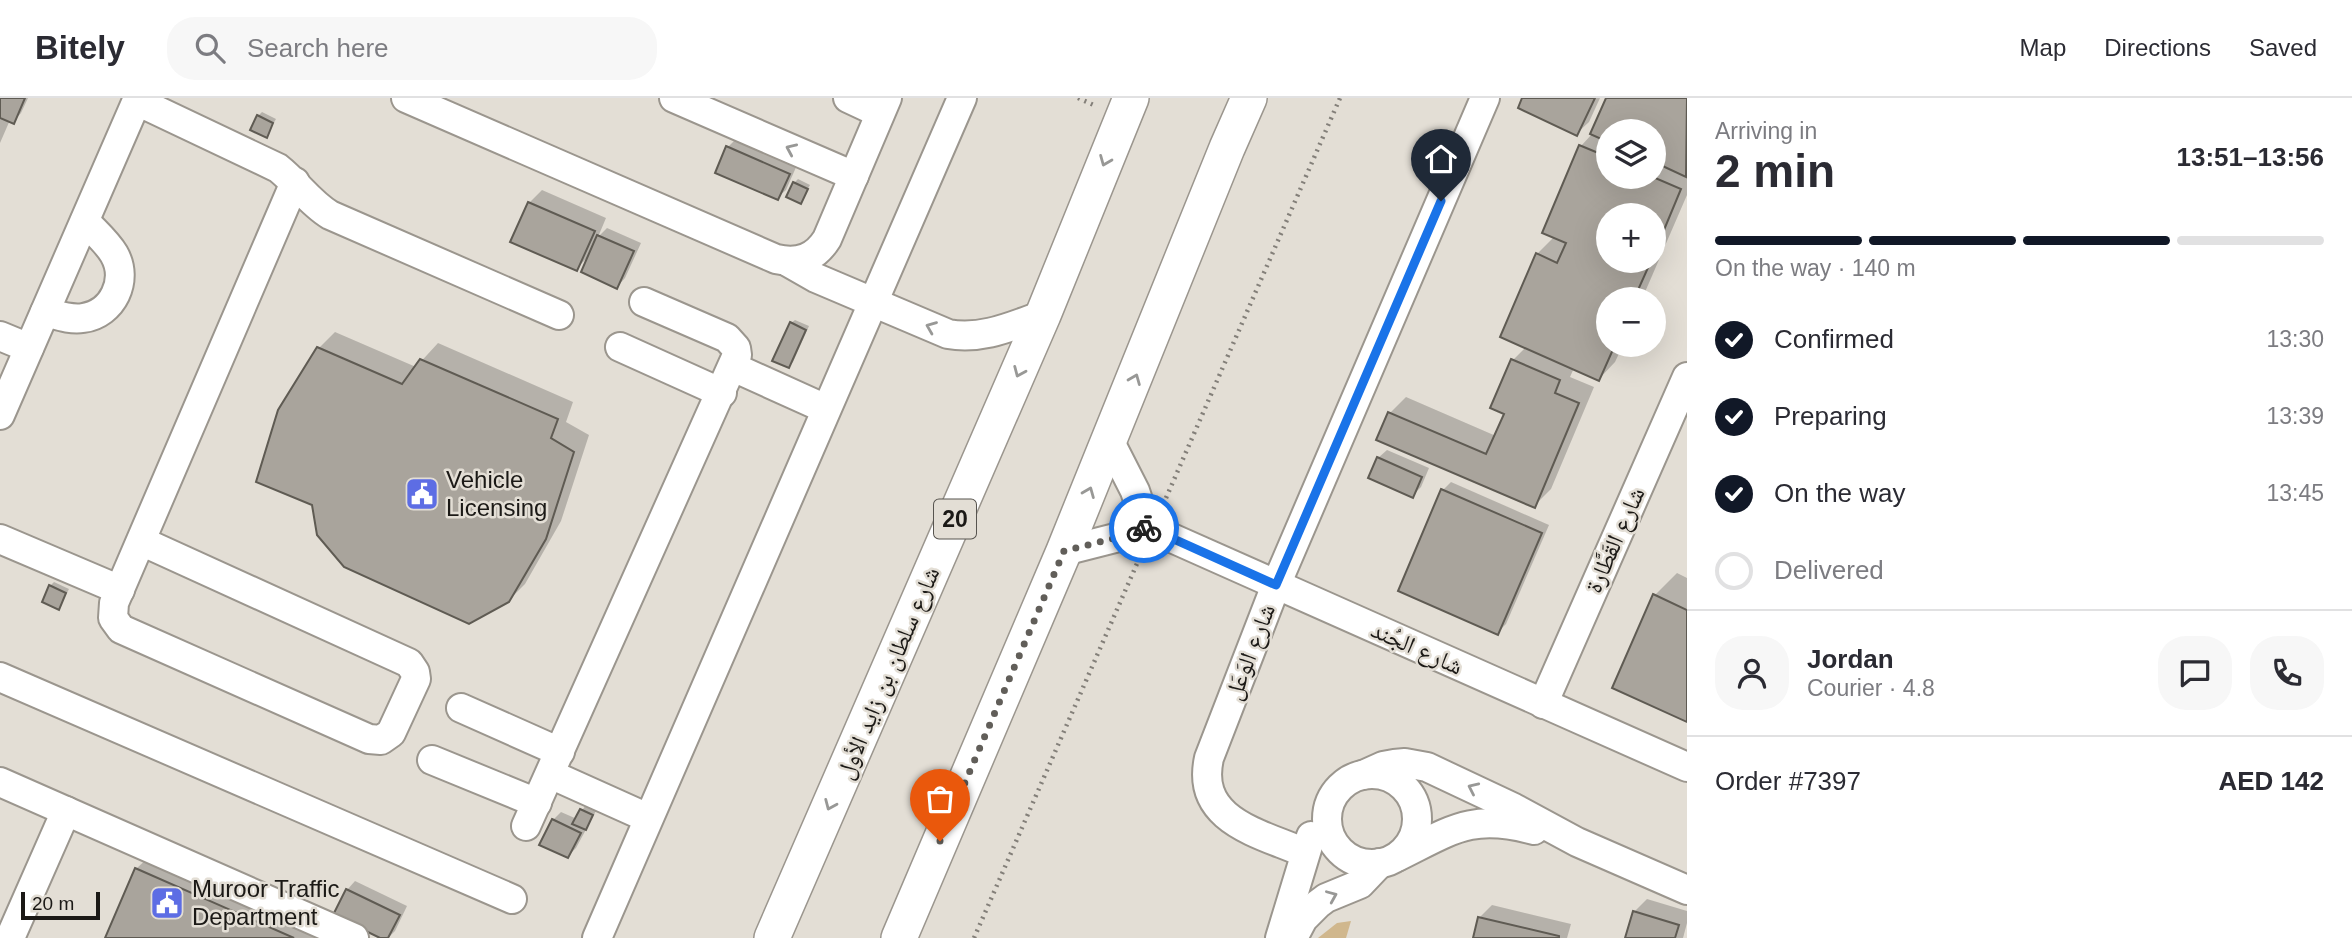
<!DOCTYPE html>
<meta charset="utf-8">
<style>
body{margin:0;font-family:Helvetica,"Noto Naskh Arabic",sans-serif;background:#f7f7f7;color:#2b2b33;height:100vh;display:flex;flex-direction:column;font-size:26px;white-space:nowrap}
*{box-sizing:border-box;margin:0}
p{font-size:23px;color:#7c7c81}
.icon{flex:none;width:38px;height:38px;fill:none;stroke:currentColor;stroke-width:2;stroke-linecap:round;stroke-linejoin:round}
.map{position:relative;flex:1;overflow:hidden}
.panel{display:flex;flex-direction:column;background:#fff;width:665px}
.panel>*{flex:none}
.tools{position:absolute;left:1596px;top:21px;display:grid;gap:14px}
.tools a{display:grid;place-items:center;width:70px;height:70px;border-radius:50%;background:#fff;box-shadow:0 7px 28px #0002;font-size:35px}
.scale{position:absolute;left:21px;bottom:18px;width:79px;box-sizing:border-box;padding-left:7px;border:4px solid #1b1916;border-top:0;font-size:19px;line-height:24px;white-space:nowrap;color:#1b1916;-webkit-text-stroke:5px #e3ded5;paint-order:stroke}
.pin{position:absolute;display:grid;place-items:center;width:60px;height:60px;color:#fff;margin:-72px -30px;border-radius:50% 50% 50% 0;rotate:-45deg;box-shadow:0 0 7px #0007}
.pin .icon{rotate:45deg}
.courier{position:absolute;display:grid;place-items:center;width:70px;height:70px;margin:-35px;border:5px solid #1a73e8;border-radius:50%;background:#fff;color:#222;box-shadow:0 2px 9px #0007}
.head em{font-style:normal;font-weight:700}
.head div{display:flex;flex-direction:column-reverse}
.head{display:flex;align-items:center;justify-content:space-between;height:119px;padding:0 28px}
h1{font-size:46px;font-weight:700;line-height:52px}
.bar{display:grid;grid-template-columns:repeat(4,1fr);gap:10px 7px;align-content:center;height:84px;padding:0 28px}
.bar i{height:9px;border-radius:5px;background:#e1e1e2}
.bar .selected{background:#111827}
.bar p{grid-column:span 4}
.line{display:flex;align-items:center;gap:18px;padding:0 28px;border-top:2px solid #e1e1e2}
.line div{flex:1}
.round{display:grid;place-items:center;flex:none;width:74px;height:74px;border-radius:28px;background:#f7f7f7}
ol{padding:0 28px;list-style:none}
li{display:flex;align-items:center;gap:21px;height:77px}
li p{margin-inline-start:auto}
li .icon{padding:7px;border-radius:50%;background:#111827;color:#fff;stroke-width:4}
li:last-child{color:#7c7c81}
li i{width:38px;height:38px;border:4px solid #e1e1e2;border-radius:50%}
header{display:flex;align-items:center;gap:42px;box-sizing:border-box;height:98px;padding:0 35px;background:#fff;border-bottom:2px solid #e1e1e2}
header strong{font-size:33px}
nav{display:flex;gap:38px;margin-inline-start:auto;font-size:24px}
.search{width:490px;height:63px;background:#f7f7f7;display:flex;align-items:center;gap:18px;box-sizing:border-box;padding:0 24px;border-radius:28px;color:#7c7c81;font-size:26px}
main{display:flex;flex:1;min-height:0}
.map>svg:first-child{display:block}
.green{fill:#d0b78d}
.shadow{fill:#0003;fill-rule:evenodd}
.building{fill:#a9a49c;stroke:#5f5b53;stroke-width:2}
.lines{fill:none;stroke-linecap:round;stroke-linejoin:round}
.minor-casing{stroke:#9b968e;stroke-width:32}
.major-casing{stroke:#9b968e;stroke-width:38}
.path{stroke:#837f79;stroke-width:4.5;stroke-dasharray:2 5;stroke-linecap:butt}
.minor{stroke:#fff;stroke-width:28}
.major{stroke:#fff;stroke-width:35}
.oneway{stroke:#989896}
.done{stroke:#615e59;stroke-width:7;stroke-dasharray:0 12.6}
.route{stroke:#1a73e8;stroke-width:9}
.labels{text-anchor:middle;stroke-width:5;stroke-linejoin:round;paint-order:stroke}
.shield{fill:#e3ded5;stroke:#57544f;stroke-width:2}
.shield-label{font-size:23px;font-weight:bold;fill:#1b1916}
.poi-label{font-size:24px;fill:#1b1916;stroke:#e3ded5;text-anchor:start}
.street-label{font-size:24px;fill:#1b1916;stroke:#e3ded5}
</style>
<header>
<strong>Bitely</strong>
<div class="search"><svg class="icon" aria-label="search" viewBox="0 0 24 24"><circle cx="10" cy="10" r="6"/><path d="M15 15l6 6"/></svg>Search here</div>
<nav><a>Map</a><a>Directions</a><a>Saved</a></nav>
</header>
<main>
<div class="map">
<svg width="1687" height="840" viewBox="0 0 1687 840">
<rect width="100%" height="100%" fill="#e3ded5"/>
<!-- green -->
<path class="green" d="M1351,823L1346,840H1318L1337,825Z"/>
<!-- shadow -->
<g class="shadow">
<path d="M0,0H28L21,15L13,24L10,22L0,45Z"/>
<path d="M1524,0H1600L1589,24L1576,36Z"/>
<path d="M1608,0H1687V97L1642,201H1608V247H1623L1615,264L1599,281L1574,270L1570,279L1594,289L1551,391L1534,408L1390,315L1406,299L1496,338L1506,315L1493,309L1513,262L1526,249L1537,156L1555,138L1544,134L1581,48L1592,36ZM1608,33H1654V79H1608ZM1608,117H1654V163H1608Z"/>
<path d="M262,14L276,21L266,38L258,18Z"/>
<path d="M736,41L797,67L786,92L777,100L728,49Z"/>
<path d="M798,81L810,87L800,104L794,85Z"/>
<path d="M542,92L606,120L598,139L607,130L641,145L625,180L617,189L589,158L576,171L529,105Z"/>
<path d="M795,222L809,228L793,264L789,268L791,225Z"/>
<path d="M335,234L416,269L438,245L573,304L566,324L589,337L561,423L525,486L508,503L319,250Z"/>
<path d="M1387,352L1429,370L1421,389L1412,398L1378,360Z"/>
<path d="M1451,384L1549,427L1506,526L1497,535L1443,392Z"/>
<path d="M1677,475L1687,480V622L1655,497Z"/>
<path d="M54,484L69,491L59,510L50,488Z"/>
<path d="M585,708L596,713L576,750L568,758L553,722L561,714L577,721Z"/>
<path d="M153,755L347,840H107L136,771Z"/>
<path d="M355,783L407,808L395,833L388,840H384L347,792Z"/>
<path d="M1647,801L1687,813V825L1683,840H1627L1634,814Z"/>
<path d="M1492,807L1571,826L1567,840H1475L1479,820Z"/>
</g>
<!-- building -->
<g class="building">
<path d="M0,0H25L14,26L0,20Z"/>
<path d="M1522,0H1595L1577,38L1518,10Z"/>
<path d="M1606,0H1687L1686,79L1654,64V33H1608V44L1590,36Z"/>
<path d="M257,17L273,25L267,40L250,32Z"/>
<path d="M1579,47L1608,59V79H1653L1681,91L1654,156V117H1608V163H1651L1634,201H1608V247H1615L1599,283L1500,239L1536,155L1557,165L1566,145L1542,135Z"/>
<path d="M726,48L790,76L778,102L715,75Z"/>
<path d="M793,84L808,91L801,106L786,99Z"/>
<path d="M528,104L595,133L577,173L510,144Z"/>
<path d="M597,137L634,153L617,191L581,174Z"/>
<path d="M790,224L806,232L789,270L772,263Z"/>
<path d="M317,249L402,286L420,261L558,321L551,340L574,354L546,441L509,504L469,526L344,469L317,437L312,407L256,384L278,312Z"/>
<path d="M1511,261L1560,282L1555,295L1579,305L1535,410L1376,342L1388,314L1486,356L1504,316L1490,310Z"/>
<path d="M1377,359L1422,379L1413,400L1368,380Z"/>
<path d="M1441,391L1542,435L1498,537L1398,493Z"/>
<path d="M49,487L66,495L59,512L42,504Z"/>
<path d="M1653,496L1687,512V624L1612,590Z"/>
<path d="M580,711L593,717L586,732L572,726Z"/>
<path d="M552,721L581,735L568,760L539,747Z"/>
<path d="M135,770L294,840H105Z"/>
<path d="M346,791L400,817L388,840H380L333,817Z"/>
<path d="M1633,813L1679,827L1675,840H1625Z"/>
<path d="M1478,819L1559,838V840H1473Z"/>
</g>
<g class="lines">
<defs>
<g id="minor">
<path d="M406,0L776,161C799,166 815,160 827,141L887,0"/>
<path d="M674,0L854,78"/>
<path d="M848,0L880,15"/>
<path d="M137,3L278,70C297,85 310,105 330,117L559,217"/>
<path d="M788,164L816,180L948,236C983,242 1012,228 1043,217"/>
<path d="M45,214C57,217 70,222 83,220C113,216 129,182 114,156C107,144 94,133 85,123"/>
<path d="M0,238L29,250"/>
<path d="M620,249L722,295"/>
<path d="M733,269L826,311"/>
<path d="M0,317L138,0"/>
<path d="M1110,344L1135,393L1147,429"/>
<path d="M0,441L120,492"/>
<path d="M141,443L409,565L415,574L416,581L391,635L381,642L369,641L121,531L113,520L114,505L295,84"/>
<path d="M1064,453L1123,438L1147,429L1687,669"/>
<path d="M0,579L512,801"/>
<path d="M1543,606L1687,279"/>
<path d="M461,610L560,654"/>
<path d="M432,662L537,705"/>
<path d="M550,676L648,720"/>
<circle cx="1372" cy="721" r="45"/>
<path d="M1363,677L1383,668L1394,666L1405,665L1427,669L1514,710L1577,744L1687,792"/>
<path d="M0,684L354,840"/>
<path d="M526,728L737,257L736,250L727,240L644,204"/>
<path d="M1305,755C1260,735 1195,723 1209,660L1276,487L1485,0"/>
<path d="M1397,759C1452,732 1471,715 1534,732"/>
<path d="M10,840L66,713"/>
<path d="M597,840L962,0"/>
<path d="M1280,840L1311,738"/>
<path d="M1293,840L1303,821L1318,806L1326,800L1360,786L1380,765"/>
</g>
<g id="major">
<path d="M772,840L1043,217L1131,0"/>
<path d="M899,840L1064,453L1227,50L1249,0"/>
</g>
</defs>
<!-- minor casing -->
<use href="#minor" class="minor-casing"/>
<!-- major casing -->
<use href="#major" class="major-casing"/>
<!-- path -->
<g class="path">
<path d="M1078,0L1096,8"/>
<path d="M1166,400L1340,0"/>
<path d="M974,840L1139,461"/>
</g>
<!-- minor -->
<use href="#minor" class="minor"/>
<!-- major -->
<use href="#major" class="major"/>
</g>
<!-- one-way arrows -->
<defs><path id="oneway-chevron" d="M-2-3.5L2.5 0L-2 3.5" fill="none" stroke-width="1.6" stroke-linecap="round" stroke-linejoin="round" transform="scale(1.75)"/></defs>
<g class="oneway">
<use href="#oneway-chevron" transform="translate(791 51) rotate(-156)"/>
<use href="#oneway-chevron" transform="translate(1105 63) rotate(112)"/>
<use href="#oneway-chevron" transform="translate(931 229) rotate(-158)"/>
<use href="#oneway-chevron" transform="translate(1019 274) rotate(113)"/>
<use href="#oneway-chevron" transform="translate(1135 281) rotate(-68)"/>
<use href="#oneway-chevron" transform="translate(1089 394) rotate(-68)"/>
<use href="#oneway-chevron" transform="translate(1473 690) rotate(-155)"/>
<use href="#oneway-chevron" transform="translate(830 707) rotate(113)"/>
<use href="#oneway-chevron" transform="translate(1332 798) rotate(-23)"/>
</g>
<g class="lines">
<!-- done -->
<path class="done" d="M940,743L1064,453L1123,438L1144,430"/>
<!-- route -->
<path class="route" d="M1144,430L1147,429L1276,487L1441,103"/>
</g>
<!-- icons -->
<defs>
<symbol id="civic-square" viewBox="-11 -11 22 22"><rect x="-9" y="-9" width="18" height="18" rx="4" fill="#5d6de4" stroke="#e3ded5"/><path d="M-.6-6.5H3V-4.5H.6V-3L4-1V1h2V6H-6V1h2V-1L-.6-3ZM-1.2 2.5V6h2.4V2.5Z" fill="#fff"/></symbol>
</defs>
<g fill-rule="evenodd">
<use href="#civic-square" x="403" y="377" width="38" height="38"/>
<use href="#civic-square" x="148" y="786" width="38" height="38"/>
</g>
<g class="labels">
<!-- shield labels -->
<rect class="shield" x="934" y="401.5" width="42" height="39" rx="5"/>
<g class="shield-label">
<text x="955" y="429">20</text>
</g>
<!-- poi labels -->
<g class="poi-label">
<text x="446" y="390">Vehicle<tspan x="446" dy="28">Licensing</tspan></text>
<text x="192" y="799">Muroor Traffic<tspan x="192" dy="28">Department</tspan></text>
</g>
<!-- street labels -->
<g class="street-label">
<text transform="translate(1615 442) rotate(-66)" y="8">شارع القَطَّارة</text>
<text transform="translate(1417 550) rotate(24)" y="8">شارع الجُند</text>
<text transform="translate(1250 554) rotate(-69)" y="8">شارع الوَعَل</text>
<text transform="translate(888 575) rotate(-67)" y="8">شارع سلطان بن زايد الأول</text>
</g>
</g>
</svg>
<div class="tools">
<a><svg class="icon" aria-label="layers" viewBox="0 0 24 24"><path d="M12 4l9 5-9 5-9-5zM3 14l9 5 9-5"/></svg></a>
<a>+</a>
<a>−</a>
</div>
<div class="scale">20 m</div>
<div class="pin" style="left:940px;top:743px;background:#ea580c"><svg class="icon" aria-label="bag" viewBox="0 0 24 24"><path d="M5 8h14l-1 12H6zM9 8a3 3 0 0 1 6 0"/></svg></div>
<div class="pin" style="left:1441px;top:103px;background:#1f2937"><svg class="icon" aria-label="home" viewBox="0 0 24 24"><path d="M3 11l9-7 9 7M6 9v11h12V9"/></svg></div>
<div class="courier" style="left:1144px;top:430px"><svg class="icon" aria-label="bike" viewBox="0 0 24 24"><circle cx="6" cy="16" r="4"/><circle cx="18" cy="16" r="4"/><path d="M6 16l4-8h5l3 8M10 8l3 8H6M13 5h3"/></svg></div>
</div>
<section class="panel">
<div class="head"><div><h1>2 min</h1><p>Arriving in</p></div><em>13:51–13:56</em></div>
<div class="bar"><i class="selected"></i><i class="selected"></i><i class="selected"></i><i></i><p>On the way · 140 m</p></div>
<ol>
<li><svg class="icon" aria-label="check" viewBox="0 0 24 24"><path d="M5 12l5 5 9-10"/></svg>Confirmed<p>13:30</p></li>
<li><svg class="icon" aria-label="check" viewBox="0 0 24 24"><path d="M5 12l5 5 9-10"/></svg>Preparing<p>13:39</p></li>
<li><svg class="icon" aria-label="check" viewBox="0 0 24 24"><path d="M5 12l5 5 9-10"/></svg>On the way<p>13:45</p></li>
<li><i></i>Delivered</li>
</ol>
<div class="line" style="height:126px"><a class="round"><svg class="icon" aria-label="person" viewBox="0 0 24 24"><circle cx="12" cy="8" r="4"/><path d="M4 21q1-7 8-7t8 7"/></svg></a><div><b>Jordan</b><p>Courier · 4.8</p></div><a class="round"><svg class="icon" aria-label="chat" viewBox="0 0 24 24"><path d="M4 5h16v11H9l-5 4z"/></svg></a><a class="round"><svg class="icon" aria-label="phone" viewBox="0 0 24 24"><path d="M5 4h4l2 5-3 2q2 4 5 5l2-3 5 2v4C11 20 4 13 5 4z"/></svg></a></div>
<div class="line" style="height:91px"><div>Order #7397</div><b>AED 142</b></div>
</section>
</main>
